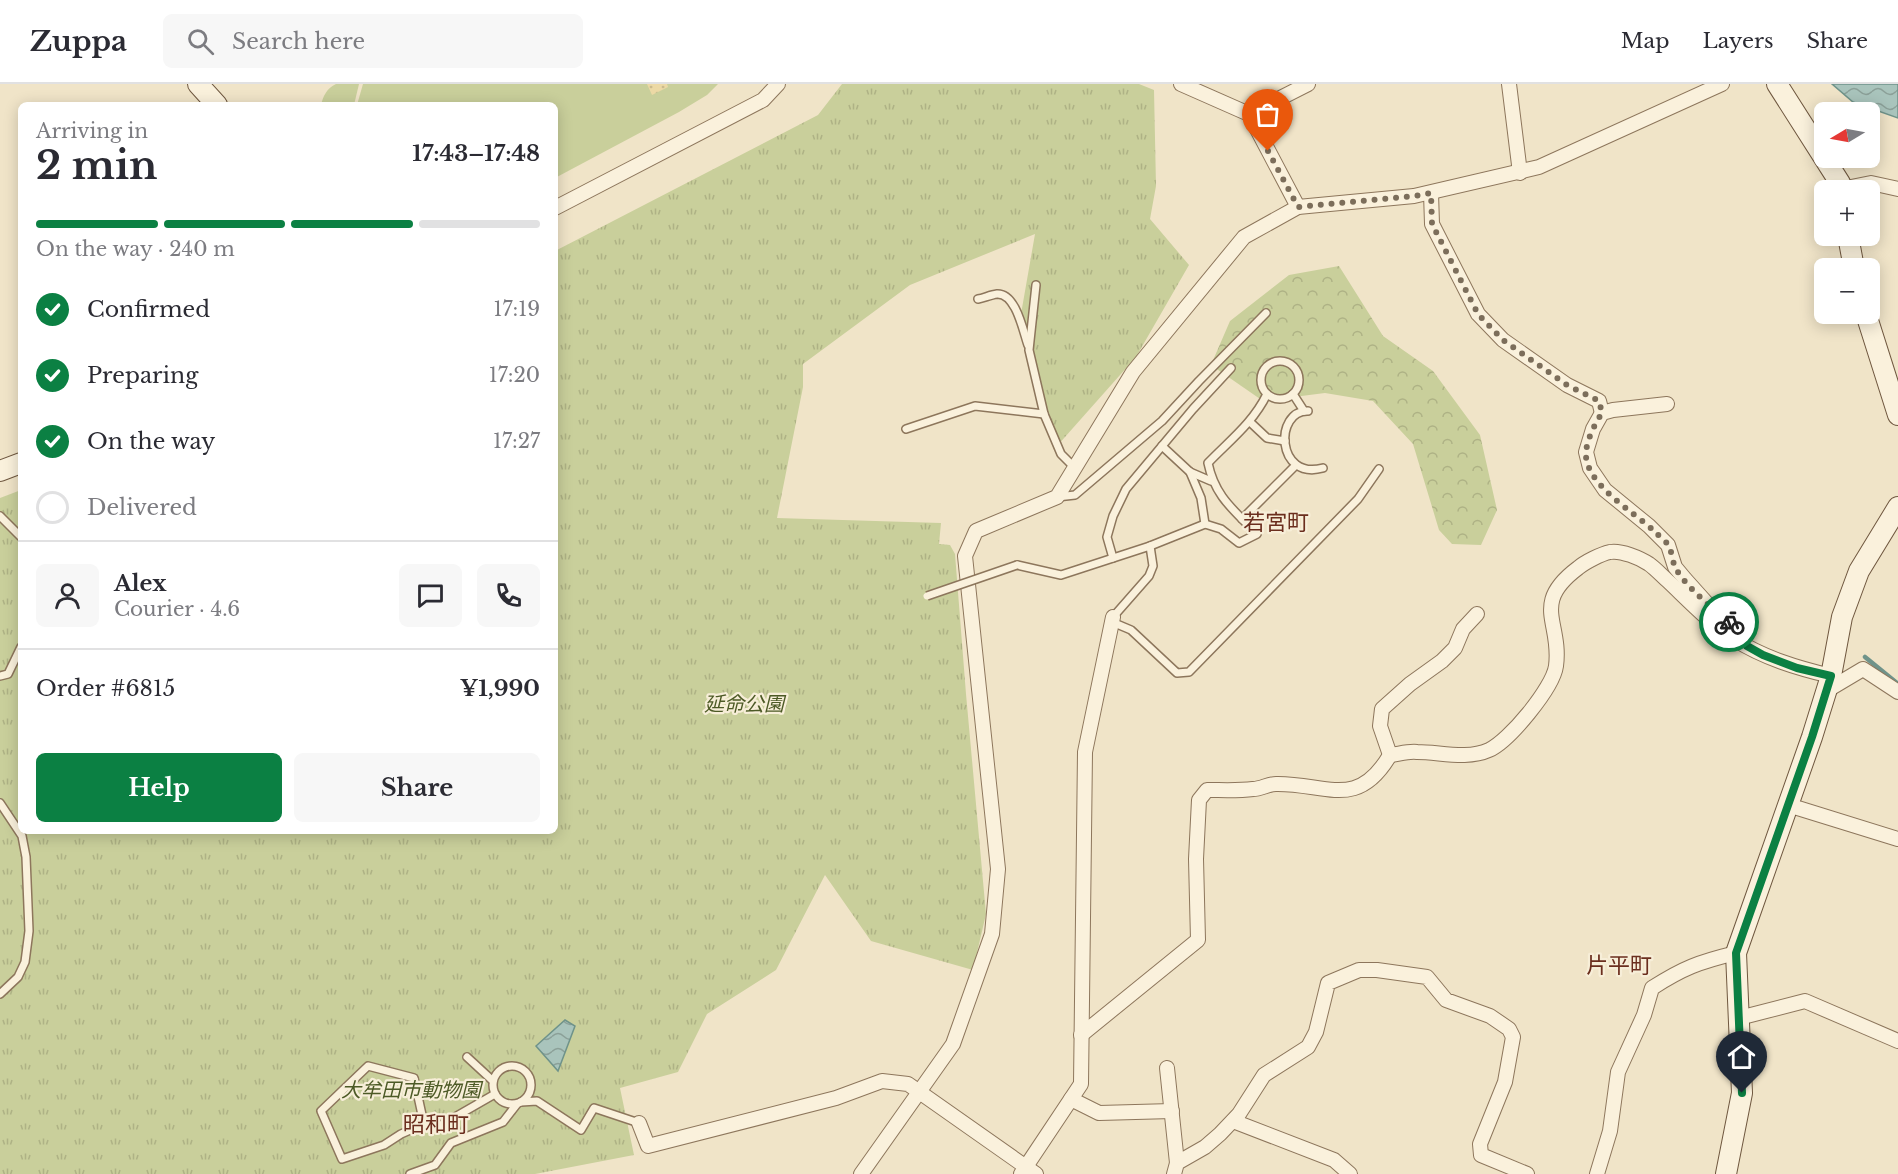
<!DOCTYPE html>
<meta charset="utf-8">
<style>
body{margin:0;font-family:"Libre Baskerville","Noto Sans JP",serif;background:#f7f7f7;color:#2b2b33;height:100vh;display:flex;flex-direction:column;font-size:22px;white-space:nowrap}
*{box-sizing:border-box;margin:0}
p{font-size:20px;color:#7c7c81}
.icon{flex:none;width:33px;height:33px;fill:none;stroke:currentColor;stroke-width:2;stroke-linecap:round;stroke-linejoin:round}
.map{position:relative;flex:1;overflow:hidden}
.panel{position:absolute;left:18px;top:18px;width:540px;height:732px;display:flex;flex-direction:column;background:#fff;border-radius:9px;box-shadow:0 3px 15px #0003}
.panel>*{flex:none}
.needle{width:39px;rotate:260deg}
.tools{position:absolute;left:1814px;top:18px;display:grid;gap:12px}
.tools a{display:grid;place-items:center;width:66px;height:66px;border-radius:9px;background:#fff;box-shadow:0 3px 15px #0003;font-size:30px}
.pin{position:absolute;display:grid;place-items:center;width:51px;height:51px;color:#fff;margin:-62px -26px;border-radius:50% 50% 50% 0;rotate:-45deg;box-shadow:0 0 6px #0007}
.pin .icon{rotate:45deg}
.courier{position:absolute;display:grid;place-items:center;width:60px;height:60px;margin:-30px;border:4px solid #0b8043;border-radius:50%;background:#fff;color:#222;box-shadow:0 2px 8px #0007}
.summary em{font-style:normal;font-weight:700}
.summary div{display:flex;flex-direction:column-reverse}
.summary{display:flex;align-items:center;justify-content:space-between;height:102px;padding:0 18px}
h1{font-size:39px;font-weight:700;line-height:45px}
.bar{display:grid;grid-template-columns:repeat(4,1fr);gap:9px 6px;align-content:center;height:72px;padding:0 18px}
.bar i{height:8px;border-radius:4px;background:#e1e1e2}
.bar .selected{background:#0b8043}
.bar p{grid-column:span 4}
.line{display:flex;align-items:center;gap:15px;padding:0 18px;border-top:2px solid #e1e1e2}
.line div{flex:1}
.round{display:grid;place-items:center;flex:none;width:63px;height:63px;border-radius:9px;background:#f7f7f7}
ol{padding:0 18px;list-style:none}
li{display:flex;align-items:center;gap:18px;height:66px}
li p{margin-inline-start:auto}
li .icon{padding:6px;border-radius:50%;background:#0b8043;color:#fff;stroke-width:4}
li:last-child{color:#7c7c81}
li i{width:33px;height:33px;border:3px solid #e1e1e2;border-radius:50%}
.primary-button{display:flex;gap:12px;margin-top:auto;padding:12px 18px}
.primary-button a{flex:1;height:69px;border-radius:9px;background:#0b8043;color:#fff;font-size:24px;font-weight:700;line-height:69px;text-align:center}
.primary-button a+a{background:#f7f7f7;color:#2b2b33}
header{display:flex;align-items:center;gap:36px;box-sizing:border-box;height:84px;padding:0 30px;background:#fff;border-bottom:2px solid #e1e1e2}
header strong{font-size:28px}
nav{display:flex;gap:33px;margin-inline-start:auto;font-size:21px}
.search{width:420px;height:54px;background:#f7f7f7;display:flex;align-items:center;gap:15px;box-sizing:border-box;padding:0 21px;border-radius:9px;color:#7c7c81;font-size:22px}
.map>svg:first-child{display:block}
.green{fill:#c9cf9b}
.forest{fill:url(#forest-crowns)}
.sand{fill:url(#sand-dots)}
.park{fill:url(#park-tufts)}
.water{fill:url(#water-waves);stroke:#6f938a;stroke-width:1.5}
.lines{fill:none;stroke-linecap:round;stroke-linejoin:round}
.stream{stroke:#6f938a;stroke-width:4.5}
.lane-casing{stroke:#8d765c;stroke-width:10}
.street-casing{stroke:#8d765c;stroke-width:16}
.secondary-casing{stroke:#6f573f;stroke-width:22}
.lane{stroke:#faf1dc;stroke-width:7}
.street{stroke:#faf1dc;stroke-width:14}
.secondary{stroke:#faf1dc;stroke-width:20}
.lane-bridge-casing{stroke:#8d765c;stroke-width:10;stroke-linecap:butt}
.lane-bridge{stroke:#faf1dc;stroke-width:7}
.done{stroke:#7c6e5b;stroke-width:6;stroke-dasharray:0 10.8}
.route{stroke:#0b8043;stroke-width:8}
.labels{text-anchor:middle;stroke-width:4.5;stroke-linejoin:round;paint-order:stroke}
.park-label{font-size:20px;font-style:italic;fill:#4d5a26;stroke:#f7eed8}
.quarter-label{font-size:22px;fill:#6b2e1e;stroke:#f7eed8}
</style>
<header>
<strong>Zuppa</strong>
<div class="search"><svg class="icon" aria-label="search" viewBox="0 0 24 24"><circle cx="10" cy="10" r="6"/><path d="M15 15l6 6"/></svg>Search here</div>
<nav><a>Map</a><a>Layers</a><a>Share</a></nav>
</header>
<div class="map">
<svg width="1898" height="1090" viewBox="0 0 1898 1090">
<defs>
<pattern id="forest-crowns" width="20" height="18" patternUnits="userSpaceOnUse" patternTransform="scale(1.5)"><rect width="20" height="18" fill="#c9cf9b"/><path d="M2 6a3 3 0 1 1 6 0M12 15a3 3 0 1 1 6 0" fill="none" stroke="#aeb285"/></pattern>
<pattern id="sand-dots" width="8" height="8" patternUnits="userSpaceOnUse" patternTransform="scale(1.5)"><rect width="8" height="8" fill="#ecd9a5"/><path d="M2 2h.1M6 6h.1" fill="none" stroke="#cbbb8e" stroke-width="1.8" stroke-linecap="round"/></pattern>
<pattern id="park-tufts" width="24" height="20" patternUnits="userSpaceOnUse" patternTransform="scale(1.5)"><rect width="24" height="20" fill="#c9cf9b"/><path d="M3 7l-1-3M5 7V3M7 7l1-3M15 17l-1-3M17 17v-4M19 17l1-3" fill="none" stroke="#aeb285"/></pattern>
<pattern id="water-waves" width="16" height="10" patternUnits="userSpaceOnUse" patternTransform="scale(1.5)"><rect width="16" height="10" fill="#a9c4bc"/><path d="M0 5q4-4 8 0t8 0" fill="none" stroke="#8ba098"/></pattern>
</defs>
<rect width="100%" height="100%" fill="#f0e4c8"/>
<!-- green -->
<g class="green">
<path d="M336,0H359L354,21H321C323,12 327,4 336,0Z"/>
<path d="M363,0H718L707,11L679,28L555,94V21H357Z"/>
</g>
<!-- forest -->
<path class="forest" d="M1339,182L1383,252L1433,287L1480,351L1497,426L1481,461L1452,460L1439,446L1413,360L1373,317L1325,309L1263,317L1211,281L1230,237L1289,191Z"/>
<!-- sand -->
<path class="sand" d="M647,0H667L668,3L652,11Z"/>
<!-- park -->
<path class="park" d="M842,0H1139L1154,6L1156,102L1150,135L1189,181L1136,273L1057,362L1021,230L1035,150L910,201L803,280V303L777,434L941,439L939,460L950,461L955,470L966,610L986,830L973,886L871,857L825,791L776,886L707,930L678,988L620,1004L634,1071L535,1090H0V414L21,406V747H555V167L818,31Z"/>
<!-- water -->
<g class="water">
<path d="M1832,0H1898V34L1853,18Z"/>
<path d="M565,936L575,942L558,987L536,962Z"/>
</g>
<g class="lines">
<!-- stream -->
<path class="stream" d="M1865,573L1898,600"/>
<defs>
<g id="lane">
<path d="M1036,201L1029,266L1044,330L1061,370L1075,384"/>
<path d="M978,215C984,214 990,211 997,210C1016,209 1023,247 1028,261"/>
<circle cx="1280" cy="296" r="19"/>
<path d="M1293,310L1304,327"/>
<path d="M1308,327C1274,326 1276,397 1323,384"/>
<path d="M1250,338L1267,354L1285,357"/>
<path d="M906,345L975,322L1044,330"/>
<path d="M1162,362L1190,388L1211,397"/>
<path d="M1190,388L1201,414L1205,440"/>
<path d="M1057,413L1075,411L1162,337L1199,297L1266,229"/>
<path d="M0,432L21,453"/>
<path d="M1242,435L1296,381"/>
<path d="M1113,474L1107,453L1113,432L1126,405L1193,325L1231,284"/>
<path d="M1017,481L1061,491L1150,462L1205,440L1221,445L1239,459L1257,450C1234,426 1215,413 1208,379C1229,357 1253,339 1267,310"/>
<path d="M1113,533L1149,492L1153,482L1150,462"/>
<path d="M1112,538L1131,546L1177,589L1189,588L1358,415L1379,385"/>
<path d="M0,592L8,590L21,563"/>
<path d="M0,719L22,752L26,773L29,847L25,878L18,893L0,910"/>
<path d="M467,973L493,997"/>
<circle cx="512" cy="1001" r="19"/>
<path d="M521,1018L537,1017L581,1046L594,1024L639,1039"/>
<path d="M424,1040L414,994L368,982L321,1027L342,1075L384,1061L401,1050L424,1040L441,1041L495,1010"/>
<path d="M410,1090L435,1081L451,1059L503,1038L517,1020"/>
</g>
<g id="street">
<path d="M1181,0L1249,30L1298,123"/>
<path d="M1509,0L1520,89"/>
<path d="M1249,30L1308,0"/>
<path d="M1841,105L1871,99L1898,105"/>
<path d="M1431,109L1432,140L1478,230L1503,256L1567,301L1599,317L1602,329"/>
<path d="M555,124L763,16L778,0"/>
<path d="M1667,320L1613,326L1602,329L1593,345L1586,368L1590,384L1605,406L1649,442L1668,461L1675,483L1685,495L1711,524L1743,552"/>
<path d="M1826,607L1863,585L1898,608"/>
<path d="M1390,671C1399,670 1408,667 1417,668C1440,668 1467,676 1489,666C1509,657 1553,604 1556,582C1562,538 1530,520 1578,484C1585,478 1601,470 1610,468C1621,466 1640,474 1649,480C1656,485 1662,492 1669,498C1690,518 1710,539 1734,555C1764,574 1797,584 1831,592"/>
<path d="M1390,671L1380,642L1382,625L1410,600L1442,577L1455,564L1463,545L1477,530"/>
<path d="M1788,721L1898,755"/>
<path d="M1739,934L1805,917L1898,957"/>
<path d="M1081,951L1198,856L1196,775L1199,716L1207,706C1222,706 1238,707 1253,705C1261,705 1268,700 1276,700C1326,699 1357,727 1390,671"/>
<path d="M1167,984L1177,1079"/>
<path d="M1071,1015L1099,1029L1172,1027"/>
<path d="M1233,1037L1334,1076L1350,1090"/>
<path d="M639,1039L648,1062L836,1014L882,997L908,1000L1036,1090"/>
<path d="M861,1090L953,960L992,850L998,785L965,472L976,447L1057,413L1133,288L1244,153L1298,123L1414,112L1539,83L1722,0"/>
<path d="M1021,1090L1081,1000L1085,668L1113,533"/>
<path d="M1174,1090L1177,1079L1205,1063L1220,1050L1239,1030L1264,991L1308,963L1316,948L1328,899L1359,886H1377L1427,893L1446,916L1490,932L1509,945L1513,953L1505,998L1480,1060L1481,1071L1527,1090"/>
<path d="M1597,1090L1610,1047L1618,988L1644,931L1652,904C1683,884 1699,878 1736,869"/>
</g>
<g id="secondary">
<path d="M198,0L217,21"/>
<path d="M1777,0L1840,99L1841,106"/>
<path d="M1848,152L1854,184"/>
<path d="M1866,230L1898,331"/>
<path d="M0,387L21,379"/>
<path d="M1726,1090L1742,1009L1736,869L1812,653L1831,592L1842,533L1859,487L1898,423"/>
</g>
</defs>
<!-- lane casing -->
<use href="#lane" class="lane-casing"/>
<!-- street casing -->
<use href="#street" class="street-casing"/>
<!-- secondary casing -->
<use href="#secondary" class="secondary-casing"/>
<!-- lane -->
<use href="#lane" class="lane"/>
<!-- street -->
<use href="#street" class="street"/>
<!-- secondary -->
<use href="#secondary" class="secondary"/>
<defs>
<path id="lane-bridge" d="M927,512L1017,481"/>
</defs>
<!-- lane-bridge casing -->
<use href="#lane-bridge" class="lane-bridge-casing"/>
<!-- lane-bridge -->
<use href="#lane-bridge" class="lane-bridge"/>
</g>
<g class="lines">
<!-- done -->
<path class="done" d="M1268,67L1298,123L1414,112L1431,109L1432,140L1478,230L1503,256L1567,301L1599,317L1602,329C1595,340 1588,353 1586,367C1583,400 1635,428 1655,448C1659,452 1665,456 1668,461C1672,467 1672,476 1675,483C1684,501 1713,525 1729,538"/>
<!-- route -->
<path class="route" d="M1729,538L1742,549L1747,562L1763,571L1797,584L1831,592L1812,653L1736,869L1742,1009"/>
</g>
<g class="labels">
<!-- park labels -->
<g class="park-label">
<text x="744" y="627">延命公園</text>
<text x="411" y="1013">大牟田市動物園</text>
</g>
<!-- quarter labels -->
<g class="quarter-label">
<text x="1276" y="446">若宮町</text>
<text x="1619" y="889">片平町</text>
<text x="436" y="1048">昭和町</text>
</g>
</g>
</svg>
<div class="tools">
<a><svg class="needle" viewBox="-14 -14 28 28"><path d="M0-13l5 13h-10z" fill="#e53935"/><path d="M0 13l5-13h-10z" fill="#7c7c81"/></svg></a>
<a>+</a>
<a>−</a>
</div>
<div class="pin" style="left:1268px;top:67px;background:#ea580c"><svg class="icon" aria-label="bag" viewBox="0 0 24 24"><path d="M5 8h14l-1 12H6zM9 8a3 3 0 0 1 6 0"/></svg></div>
<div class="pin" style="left:1742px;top:1009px;background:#1f2937"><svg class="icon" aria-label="home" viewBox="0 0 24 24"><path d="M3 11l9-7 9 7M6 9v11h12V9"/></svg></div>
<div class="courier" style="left:1729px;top:538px"><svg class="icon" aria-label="bike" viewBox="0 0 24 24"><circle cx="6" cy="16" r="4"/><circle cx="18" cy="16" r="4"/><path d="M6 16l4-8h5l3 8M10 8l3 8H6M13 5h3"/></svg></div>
<section class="panel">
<div class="summary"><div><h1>2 min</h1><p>Arriving in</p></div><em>17:43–17:48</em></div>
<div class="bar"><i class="selected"></i><i class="selected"></i><i class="selected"></i><i></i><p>On the way · 240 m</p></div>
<ol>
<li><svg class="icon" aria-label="check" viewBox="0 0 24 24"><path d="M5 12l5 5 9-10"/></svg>Confirmed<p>17:19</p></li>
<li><svg class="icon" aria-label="check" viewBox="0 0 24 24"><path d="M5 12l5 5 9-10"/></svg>Preparing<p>17:20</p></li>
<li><svg class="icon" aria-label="check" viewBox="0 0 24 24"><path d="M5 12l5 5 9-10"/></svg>On the way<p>17:27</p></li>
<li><i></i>Delivered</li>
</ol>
<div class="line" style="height:108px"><a class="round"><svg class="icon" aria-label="person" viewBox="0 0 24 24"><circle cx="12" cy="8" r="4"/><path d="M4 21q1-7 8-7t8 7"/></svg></a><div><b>Alex</b><p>Courier · 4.6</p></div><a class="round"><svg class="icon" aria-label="chat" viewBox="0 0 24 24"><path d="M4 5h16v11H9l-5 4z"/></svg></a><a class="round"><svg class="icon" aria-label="phone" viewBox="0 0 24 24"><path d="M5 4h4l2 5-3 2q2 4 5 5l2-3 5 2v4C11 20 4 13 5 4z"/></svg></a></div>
<div class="line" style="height:78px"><div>Order #6815</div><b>¥1,990</b></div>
<div class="primary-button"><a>Help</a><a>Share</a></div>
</section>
</div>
